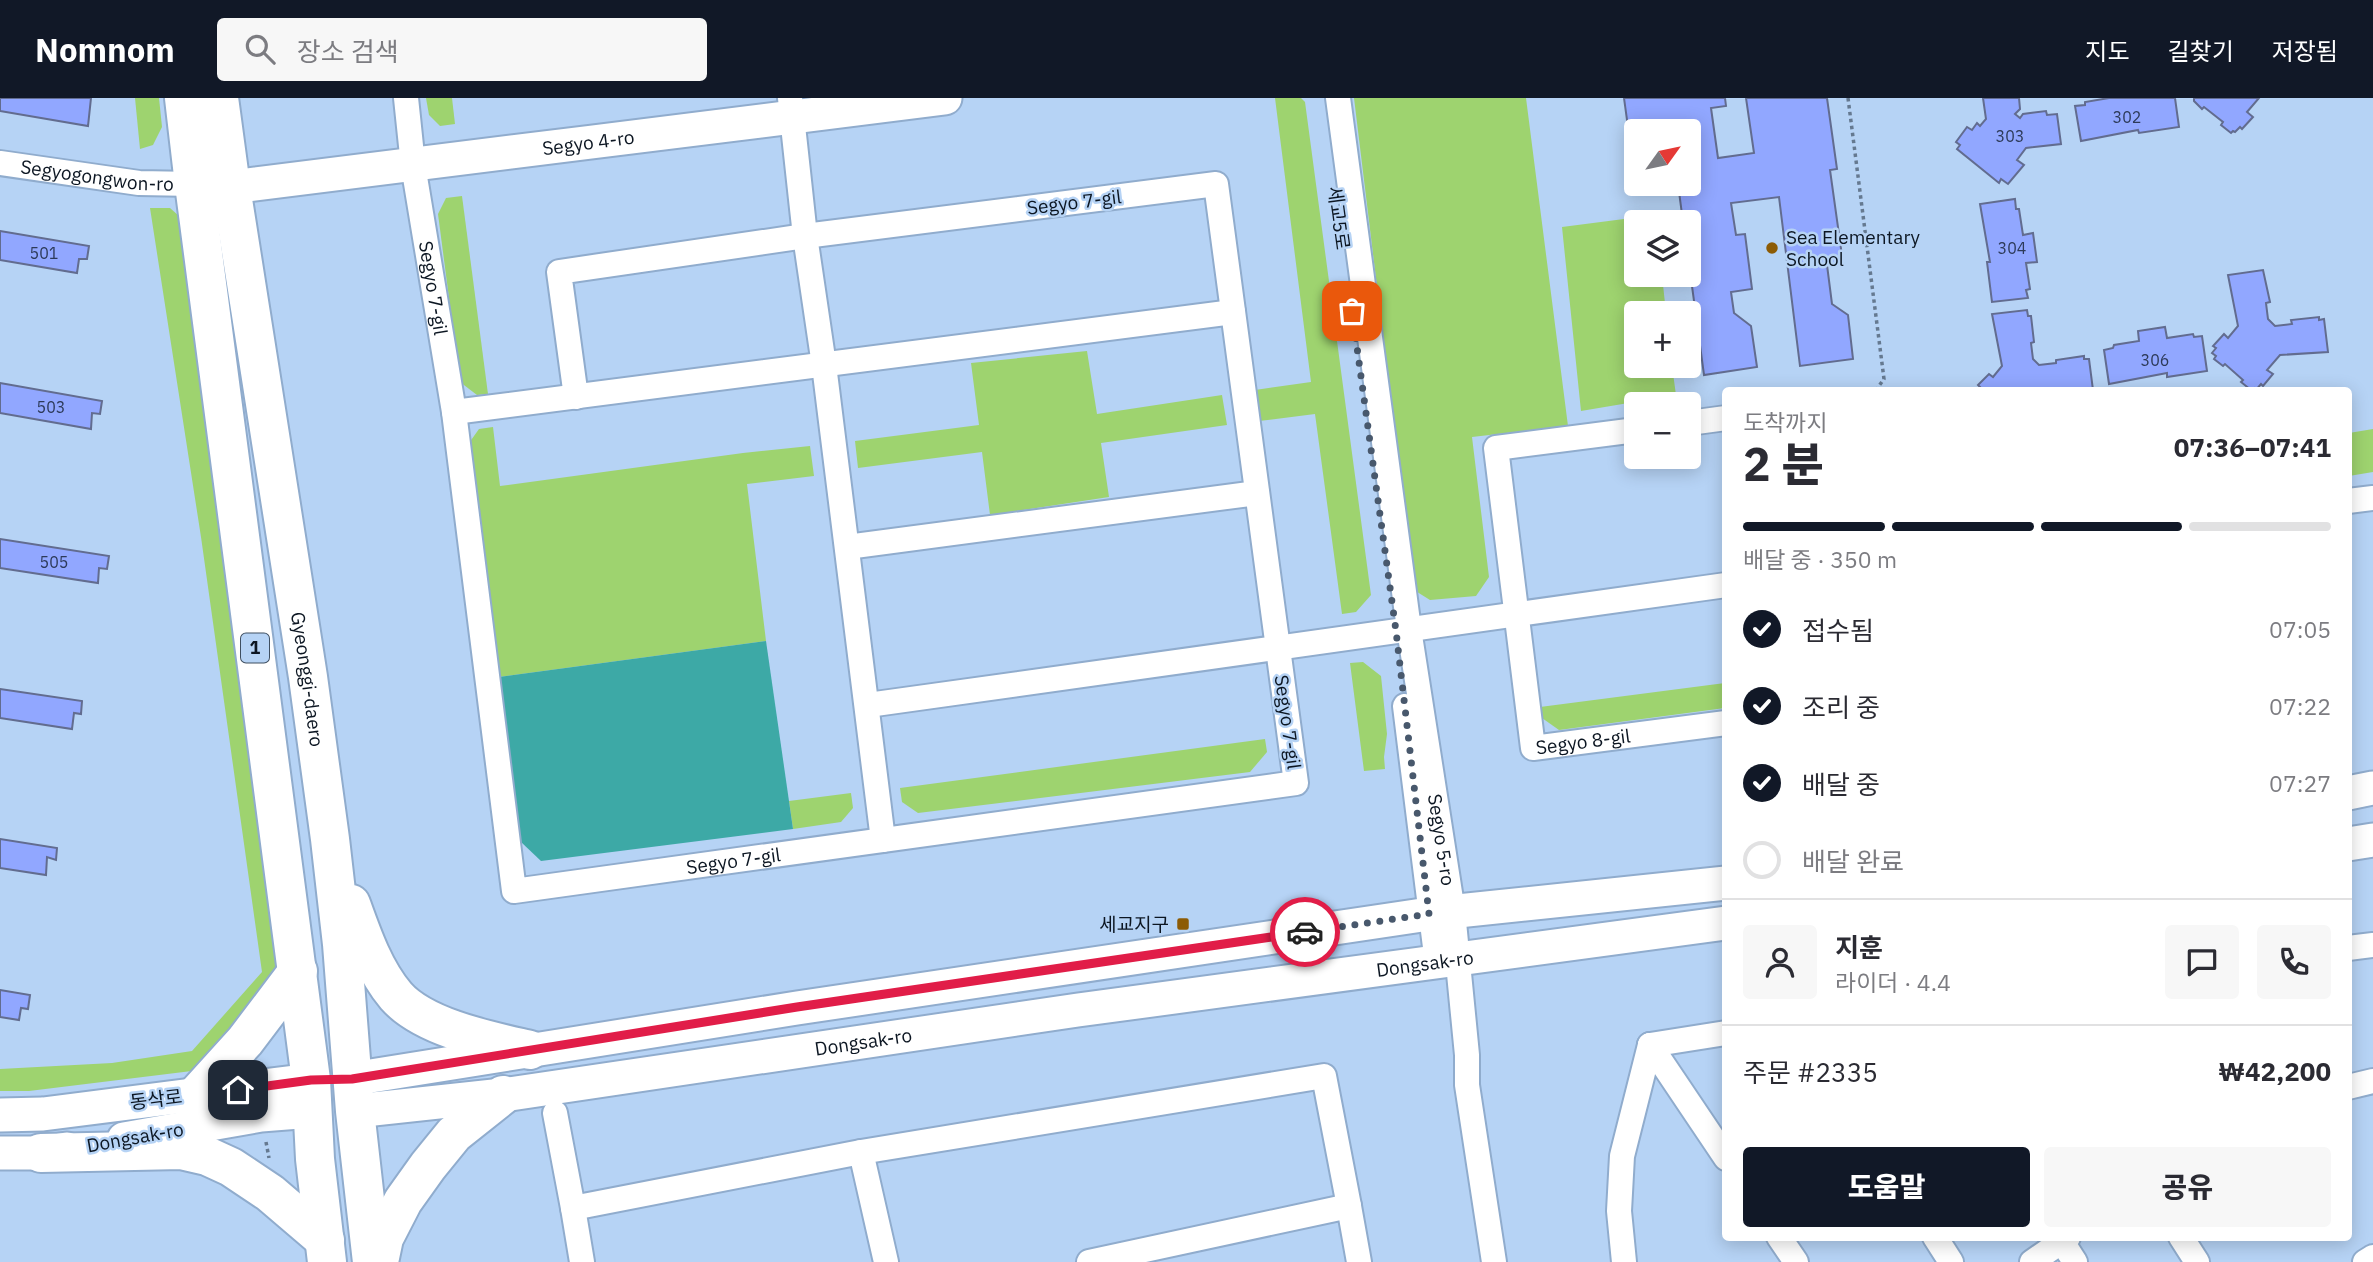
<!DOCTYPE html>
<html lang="ko">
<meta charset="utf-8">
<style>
body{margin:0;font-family:"IBM Plex Sans","Noto Sans KR",sans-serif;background:#f7f7f7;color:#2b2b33;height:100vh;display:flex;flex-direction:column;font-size:26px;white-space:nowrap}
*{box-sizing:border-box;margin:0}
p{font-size:23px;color:#7c7c81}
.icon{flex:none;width:38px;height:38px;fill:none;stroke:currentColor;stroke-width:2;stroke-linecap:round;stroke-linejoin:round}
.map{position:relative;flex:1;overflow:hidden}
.sheet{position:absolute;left:1722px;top:289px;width:630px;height:854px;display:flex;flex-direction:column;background:#fff;border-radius:7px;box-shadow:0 4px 18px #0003}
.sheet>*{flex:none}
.needle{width:46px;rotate:57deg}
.buttons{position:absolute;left:1624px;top:21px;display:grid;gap:14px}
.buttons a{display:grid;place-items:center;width:77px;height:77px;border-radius:7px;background:#fff;box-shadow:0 4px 18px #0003;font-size:35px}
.pin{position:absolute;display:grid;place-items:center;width:60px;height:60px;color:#fff;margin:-30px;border-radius:14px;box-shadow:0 4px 10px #0006}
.courier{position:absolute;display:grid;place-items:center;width:70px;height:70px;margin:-35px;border:5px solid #e11d48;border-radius:50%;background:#fff;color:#222;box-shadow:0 2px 9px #0007}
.overview em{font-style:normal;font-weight:800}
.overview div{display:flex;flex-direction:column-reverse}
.overview{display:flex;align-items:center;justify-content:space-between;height:119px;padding:0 21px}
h1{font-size:46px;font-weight:800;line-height:52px}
.bar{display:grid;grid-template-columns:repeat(4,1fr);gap:10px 7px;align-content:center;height:84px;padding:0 21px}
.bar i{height:9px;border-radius:5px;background:#e1e1e2}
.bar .on{background:#111827}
.bar p{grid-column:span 4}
.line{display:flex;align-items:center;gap:18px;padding:0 21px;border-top:2px solid #e1e1e2}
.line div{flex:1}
.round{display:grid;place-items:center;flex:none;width:74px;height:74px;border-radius:7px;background:#f7f7f7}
ol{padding:0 21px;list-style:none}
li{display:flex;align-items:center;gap:21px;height:77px}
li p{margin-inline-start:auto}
li .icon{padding:7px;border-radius:50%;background:#111827;color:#fff;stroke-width:4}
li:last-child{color:#7c7c81}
li i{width:38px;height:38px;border:4px solid #e1e1e2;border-radius:50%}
.button{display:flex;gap:14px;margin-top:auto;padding:14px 21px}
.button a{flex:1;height:80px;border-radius:7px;background:#111827;color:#fff;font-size:28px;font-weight:800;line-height:80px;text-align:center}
.button a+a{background:#f7f7f7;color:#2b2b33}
header{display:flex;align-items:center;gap:42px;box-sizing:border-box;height:98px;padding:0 35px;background:#111827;color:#fff}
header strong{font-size:33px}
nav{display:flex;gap:38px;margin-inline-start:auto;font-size:24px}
.search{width:490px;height:63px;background:#f7f7f7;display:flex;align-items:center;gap:18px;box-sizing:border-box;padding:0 24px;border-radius:7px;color:#7c7c81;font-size:26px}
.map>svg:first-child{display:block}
.green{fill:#9ed36f}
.water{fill:#3da9a6}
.building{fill:#91a7ff;stroke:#626c8f;stroke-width:2}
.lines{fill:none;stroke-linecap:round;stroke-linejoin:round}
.street-casing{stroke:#90accd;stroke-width:28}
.secondary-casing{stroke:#90accd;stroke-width:37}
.primary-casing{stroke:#90accd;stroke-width:42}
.path{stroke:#657990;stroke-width:3.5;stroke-dasharray:3.5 3.5;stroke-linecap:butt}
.street{stroke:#fff;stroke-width:24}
.secondary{stroke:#fff;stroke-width:33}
.primary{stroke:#fff;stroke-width:38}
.done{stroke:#48586c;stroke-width:7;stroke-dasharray:0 12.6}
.route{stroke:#e11d48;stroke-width:9}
.poi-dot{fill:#8c5b05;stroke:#b6d3f5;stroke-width:2.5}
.labels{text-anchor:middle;stroke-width:5;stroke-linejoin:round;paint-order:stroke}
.number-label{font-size:16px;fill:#2d3a59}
.shield{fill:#b6d3f5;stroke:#3f4f61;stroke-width:2}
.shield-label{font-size:18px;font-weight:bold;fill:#0c1622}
.street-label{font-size:19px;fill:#0c1622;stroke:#b6d3f5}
.poi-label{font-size:19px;fill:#0c1622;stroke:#b6d3f5;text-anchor:start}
</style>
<header>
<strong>Nomnom</strong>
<div class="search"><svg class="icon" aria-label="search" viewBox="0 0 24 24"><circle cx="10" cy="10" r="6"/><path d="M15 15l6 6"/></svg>장소 검색</div>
<nav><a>지도</a><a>길찾기</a><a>저장됨</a></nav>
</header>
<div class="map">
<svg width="2373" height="1164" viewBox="0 0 2373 1164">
<rect width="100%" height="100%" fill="#b6d3f5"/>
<!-- green -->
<g class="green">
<path d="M135,0H159L162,29L153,47L140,51Z"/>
<path d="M426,0H452L455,26L440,28L429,17Z"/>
<path d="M1275,0H1301L1305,4L1371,497L1356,514L1342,516L1315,316L1259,323L1255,292L1311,284Z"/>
<path d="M1354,0H1526L1568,328L1472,339L1489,479L1476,498L1430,502L1414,492Z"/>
<path d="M462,98L488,296L477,297L460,284L438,116L446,100Z"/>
<path d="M150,110H170L179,118L236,482L284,874L208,971L29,993H0V971L112,965L192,953L262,874L201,439Z"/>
<path d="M1655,117L1656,124H1636V177H1662L1666,215H1636V268H1672L1676,297L1581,313L1562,129Z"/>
<path d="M1087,253L1097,316L1222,297L1227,327L1101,345L1109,399L990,417L982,354L858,370L855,343L979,327L971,265Z"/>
<path d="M493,329L500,388L743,355L810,348L814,378L747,386L766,543L499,579L469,345L479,331Z"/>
<path d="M2373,331V374L2349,378V335Z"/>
<path d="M1363,564L1381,578L1387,636L1384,659L1385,671L1364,673L1350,565Z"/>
<path d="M1725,585V610L1559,632L1542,620L1540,609Z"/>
<path d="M1265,641L1267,654L1250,674L918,715L902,704L900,690Z"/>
<path d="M851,695L853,710L841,724L793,731L789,703Z"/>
</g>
<!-- water -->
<path class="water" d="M766,543L793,731L541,763L521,744L499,579Z"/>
<!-- building -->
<g class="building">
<path d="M0,0H91L88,28L0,13Z"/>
<path d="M1624,0H1725L1726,8L1711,10L1718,60L1754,55L1746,0H1827L1837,71L1830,72L1843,165L1827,167L1832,206L1848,217L1853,261L1800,268L1779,99L1731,105L1736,137L1745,136L1752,191L1731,194L1734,215L1751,228L1757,269L1704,277L1689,166V124H1683L1678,86H1689V33H1636V51H1631Z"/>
<path d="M1983,0H2019L2020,11L2015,16L2020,20L2023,16L2046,13L2047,17L2057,16L2061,46L2026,50L2017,62L2024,67L2008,86L2001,81L1999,85L1957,51L1960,47L1956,44L1967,29L1972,32L1977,25L1980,28L1986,21Z"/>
<path d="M2109,0H2175L2179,29L2139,35L2138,32L2081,43L2075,8L2085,7V4Z"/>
<path d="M2194,0H2259L2247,14L2253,19L2242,31L2240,29L2235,34L2233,33L2231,35L2221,27L2223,24L2204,9L2202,11L2194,3Z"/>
<path d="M2015,101L2016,111H2019L2023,137L2033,135L2037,164L2026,165L2030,191L2026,192L2028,200L1992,204L1987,164H1990L1980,106Z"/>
<path d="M0,133L89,148L87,161H79L77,175L0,162Z"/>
<path d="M2263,172L2270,204L2266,205L2268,221L2275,228L2292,226L2291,222L2319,219V222L2324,221L2328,254L2280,257L2267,272L2273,276L2263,288L2261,286L2256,292L2254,290L2251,292L2241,284L2243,282L2225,266L2223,268L2214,261L2216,258L2212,255L2216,250L2213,248L2224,236L2228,240L2238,228L2228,177Z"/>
<path d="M2027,212L2028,218H2031L2034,244L2031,245L2033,261L2039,267L2056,265V262L2084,258V261H2089L2093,292H1979L1981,290L1978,287L1989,276L1993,279L2002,268L1992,216Z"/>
<path d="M2165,229L2167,240L2193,236L2194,239L2202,238L2207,273L2167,279V275L2109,286L2104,252L2113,250L2114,247L2139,243L2138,233Z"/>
<path d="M0,285L102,303L100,316L92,315L91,331L0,315Z"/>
<path d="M0,441L109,458L107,471L99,470L98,485L0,470Z"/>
<path d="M0,591L82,603L81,616L74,615L72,631L0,620Z"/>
<path d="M0,741L57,750L56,762L47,759L46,777L0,770Z"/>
<path d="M0,892L30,897L28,911L21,910L19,922L0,919Z"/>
</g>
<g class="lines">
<defs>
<g id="street">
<path id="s1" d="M406,0L413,67L454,314L514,793L1296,685L1216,86L805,138L559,174L576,299"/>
<path d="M790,0L805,138L824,267L883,742"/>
<path id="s2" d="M1338,0L1409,531L1453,814L1467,957V987L1494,1164"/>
<path id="s3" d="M0,65L139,85L194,86"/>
<path d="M454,314L1233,214"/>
<path d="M1689,325L1726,320"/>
<path id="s4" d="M1636,332L1496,350L1533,650L1726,625"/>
<path d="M2348,403L2373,400"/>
<path d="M847,449L1257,395"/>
<path d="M868,607L1726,487"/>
<path d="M1405,608L1437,865"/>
<path d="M2348,850L2373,847"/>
<path d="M1650,947L1726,1060"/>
<path d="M1650,947L1726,935"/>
<path d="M2348,989L2373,983"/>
<path d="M555,1015L573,1110L861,1054L886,1164"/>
<path d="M861,1054L1324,978L1349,1108L1089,1164"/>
<path d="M1349,1108L1359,1164"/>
<path d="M573,1110L582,1164"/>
<path d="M1779,1139L1796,1164"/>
<path d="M1935,1139L1951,1164"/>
<path d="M2059,1139L2075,1164"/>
<path d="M2181,1139L2197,1164"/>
<path d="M1624,1164L1619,1113L1622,1058L1650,947"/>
<path d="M2032,1164L2068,1139"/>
<path d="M2365,1164L2373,1159"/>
</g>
<g id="secondary">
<path id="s5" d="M206,88L231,89C469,61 707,28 945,0"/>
<path d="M2348,695L2373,690"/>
<path d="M2348,746L2373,742"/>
<path d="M352,981L797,910L1429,816L1726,785"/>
<path id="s6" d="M355,1013L503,997L1078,912L1726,825"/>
<path d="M0,1017L43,1016L311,982"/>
<path d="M124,1041L261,1017L312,1013"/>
<path d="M0,1055H41L67,1051"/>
</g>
<g id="primary">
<path d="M184,0L194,86L311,982L315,1061L327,1164"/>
<path id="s7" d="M219,0L231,89L308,579L330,741L342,846L355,1013L372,1164"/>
<path d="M351,806C362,837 374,872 396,898C424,930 491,943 530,952"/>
<path d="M197,996L245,943L298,873"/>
<path d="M41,1055L181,1052L207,1058L231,1069L270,1095L325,1142"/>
<path d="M379,1164L384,1140L403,1103L428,1068L454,1036L503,997"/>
</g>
</defs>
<!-- street casing -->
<use href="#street" class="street-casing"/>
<!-- secondary casing -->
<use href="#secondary" class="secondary-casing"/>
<!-- primary casing -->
<use href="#primary" class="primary-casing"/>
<!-- path -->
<g class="path">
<path d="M1848,0L1884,281L1876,292"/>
<path d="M266,1044L269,1060"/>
</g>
<!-- street -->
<use href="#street" class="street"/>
<!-- secondary -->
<use href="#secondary" class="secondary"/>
<!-- primary -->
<use href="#primary" class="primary"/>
</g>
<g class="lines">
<!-- done -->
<path class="done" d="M1305,834L1429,816L1396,533L1352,213"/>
<!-- route -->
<path class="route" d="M238,992L311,982L352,981L797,909L1305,834"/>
</g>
<!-- markers -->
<g class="poi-dot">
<circle cx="1772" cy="150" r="7"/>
<rect x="1176" y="819" width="14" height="14" rx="3.5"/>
</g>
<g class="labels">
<!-- number labels -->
<g class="number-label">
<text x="2127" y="25">302</text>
<text x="2010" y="44">303</text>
<text x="2012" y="156">304</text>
<text x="44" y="161">501</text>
<text x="2155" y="268">306</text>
<text x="51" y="315">503</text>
<text x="54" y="470">505</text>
</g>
<!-- shield labels -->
<rect class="shield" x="241" y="535.5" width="28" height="29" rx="5"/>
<g class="shield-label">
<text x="255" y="556">1</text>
</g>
<!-- street labels -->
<g class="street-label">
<text dy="7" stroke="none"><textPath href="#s5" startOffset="385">Segyo 4-ro</textPath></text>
<text dy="7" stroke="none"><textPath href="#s3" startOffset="98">Segyogongwon-ro</textPath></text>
<text transform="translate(1074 104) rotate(-7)" y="7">Segyo 7-gil</text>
<text transform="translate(1339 120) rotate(82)" y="7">세교5로</text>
<text dy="7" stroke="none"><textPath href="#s1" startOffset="192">Segyo 7-gil</textPath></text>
<text dy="7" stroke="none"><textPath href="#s7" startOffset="588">Gyeonggi-daero</textPath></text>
<text transform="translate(1288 624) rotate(82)" y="7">Segyo 7-gil</text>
<text dy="7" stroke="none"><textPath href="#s4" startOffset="494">Segyo 8-gil</textPath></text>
<text dy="7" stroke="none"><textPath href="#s2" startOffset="749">Segyo 5-ro</textPath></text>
<text dy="7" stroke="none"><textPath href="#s1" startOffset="1022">Segyo 7-gil</textPath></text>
<text dy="7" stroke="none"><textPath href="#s6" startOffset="1080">Dongsak-ro</textPath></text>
<text dy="7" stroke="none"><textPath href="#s6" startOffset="513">Dongsak-ro</textPath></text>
<text transform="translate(156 1001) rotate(-7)" y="7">동삭로</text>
<text transform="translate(135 1039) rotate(-10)" y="7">Dongsak-ro</text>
</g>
<!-- poi labels -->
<g class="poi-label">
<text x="1786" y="146">Sea Elementary<tspan x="1786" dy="22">School</tspan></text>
<text x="1169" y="833" text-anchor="end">세교지구</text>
</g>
</g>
</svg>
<div class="buttons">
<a><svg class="needle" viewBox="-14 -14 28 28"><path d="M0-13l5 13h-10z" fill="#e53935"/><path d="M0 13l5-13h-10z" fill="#7c7c81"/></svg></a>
<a><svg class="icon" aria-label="layers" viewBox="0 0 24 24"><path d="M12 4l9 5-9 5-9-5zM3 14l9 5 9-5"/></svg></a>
<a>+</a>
<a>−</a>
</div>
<div class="pin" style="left:1352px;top:213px;background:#ea580c"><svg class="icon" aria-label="bag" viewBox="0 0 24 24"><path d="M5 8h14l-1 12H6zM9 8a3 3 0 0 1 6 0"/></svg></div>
<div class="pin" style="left:238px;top:992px;background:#1f2937"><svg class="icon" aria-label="home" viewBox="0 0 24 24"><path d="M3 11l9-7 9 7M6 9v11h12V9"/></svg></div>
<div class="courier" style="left:1305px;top:834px"><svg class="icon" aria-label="car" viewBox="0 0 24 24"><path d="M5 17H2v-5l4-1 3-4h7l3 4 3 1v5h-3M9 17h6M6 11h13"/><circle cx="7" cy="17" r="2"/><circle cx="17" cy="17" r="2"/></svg></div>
<section class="sheet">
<div class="overview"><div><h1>2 분</h1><p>도착까지</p></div><em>07:36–07:41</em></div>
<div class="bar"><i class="on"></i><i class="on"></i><i class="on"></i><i></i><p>배달 중 · 350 m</p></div>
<ol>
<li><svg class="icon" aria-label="check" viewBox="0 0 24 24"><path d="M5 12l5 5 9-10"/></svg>접수됨<p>07:05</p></li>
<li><svg class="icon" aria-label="check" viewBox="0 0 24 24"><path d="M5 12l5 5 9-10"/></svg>조리 중<p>07:22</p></li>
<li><svg class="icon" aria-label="check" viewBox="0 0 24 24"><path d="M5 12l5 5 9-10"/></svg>배달 중<p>07:27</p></li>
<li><i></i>배달 완료</li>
</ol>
<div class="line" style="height:126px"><a class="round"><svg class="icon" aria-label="person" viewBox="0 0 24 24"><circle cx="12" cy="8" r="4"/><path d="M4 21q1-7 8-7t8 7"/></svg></a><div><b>지훈</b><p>라이더 · 4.4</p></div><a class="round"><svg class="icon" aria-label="chat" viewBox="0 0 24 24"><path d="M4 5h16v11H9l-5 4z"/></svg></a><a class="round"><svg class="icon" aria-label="phone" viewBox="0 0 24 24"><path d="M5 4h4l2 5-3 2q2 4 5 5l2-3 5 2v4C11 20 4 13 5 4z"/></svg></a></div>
<div class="line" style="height:91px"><div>주문 #2335</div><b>₩42,200</b></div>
<div class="button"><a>도움말</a><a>공유</a></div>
</section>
</div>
